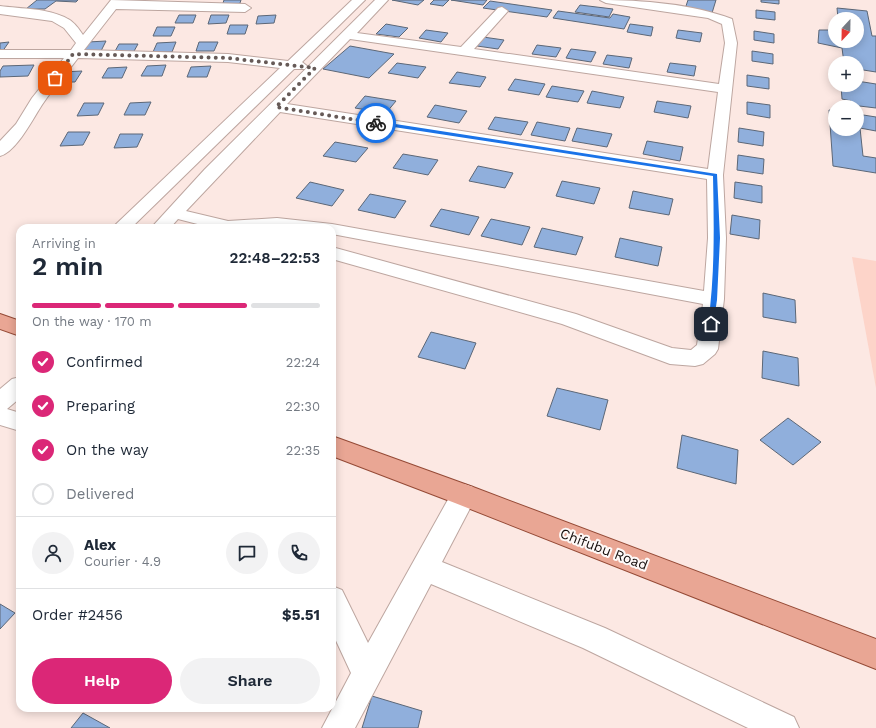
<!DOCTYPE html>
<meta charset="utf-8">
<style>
body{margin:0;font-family:"Work Sans",sans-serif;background:#f2f2f3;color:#1f2937;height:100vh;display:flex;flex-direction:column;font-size:15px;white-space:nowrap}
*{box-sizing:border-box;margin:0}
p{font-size:13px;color:#747a83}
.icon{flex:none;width:22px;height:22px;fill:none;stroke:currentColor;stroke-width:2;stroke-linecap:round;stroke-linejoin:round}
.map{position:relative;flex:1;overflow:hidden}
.sheet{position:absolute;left:16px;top:224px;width:320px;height:488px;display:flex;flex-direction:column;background:#fff;border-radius:12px;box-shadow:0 2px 10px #0003}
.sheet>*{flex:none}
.needle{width:26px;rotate:202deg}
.tools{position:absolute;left:828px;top:12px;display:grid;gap:8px}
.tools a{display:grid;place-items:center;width:36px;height:36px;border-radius:50%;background:#fff;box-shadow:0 2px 10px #0003;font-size:20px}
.pin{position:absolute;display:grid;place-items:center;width:34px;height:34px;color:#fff;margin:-17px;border-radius:8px;box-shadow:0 2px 6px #0006}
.courier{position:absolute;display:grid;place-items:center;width:40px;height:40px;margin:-20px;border:3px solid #1a73e8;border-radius:50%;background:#fff;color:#222;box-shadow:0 1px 5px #0007}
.summary em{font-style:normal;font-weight:600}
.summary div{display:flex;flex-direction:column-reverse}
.summary{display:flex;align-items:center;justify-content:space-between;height:68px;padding:0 16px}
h1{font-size:26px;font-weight:600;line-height:30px}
.bar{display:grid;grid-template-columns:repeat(4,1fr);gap:6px 4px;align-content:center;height:48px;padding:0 16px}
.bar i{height:5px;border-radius:3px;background:#e0e1e3}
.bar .on{background:#db2777}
.bar p{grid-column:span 4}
.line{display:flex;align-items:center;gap:10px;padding:0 16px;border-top:1px solid #e0e1e3}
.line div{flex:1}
.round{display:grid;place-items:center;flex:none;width:42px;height:42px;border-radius:21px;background:#f2f2f3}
ol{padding:0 16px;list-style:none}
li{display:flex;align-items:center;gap:12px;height:44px}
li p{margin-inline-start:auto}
li .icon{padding:4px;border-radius:50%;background:#db2777;color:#fff;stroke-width:4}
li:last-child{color:#747a83}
li i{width:22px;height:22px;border:2px solid #e0e1e3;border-radius:50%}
.action{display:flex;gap:8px;margin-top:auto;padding:8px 16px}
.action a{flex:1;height:46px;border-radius:24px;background:#db2777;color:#fff;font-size:16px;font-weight:600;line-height:46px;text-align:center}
.action a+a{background:#f2f2f3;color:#1f2937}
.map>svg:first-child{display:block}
.green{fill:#fdd4c9}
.building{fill:#90afdc;stroke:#5c6777}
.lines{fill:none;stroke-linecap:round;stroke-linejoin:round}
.minor-casing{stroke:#bda6a0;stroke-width:2}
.major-casing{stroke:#954a36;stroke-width:2}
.minor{fill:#fff;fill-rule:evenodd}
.major{fill:#e9a694;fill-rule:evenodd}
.route{fill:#1a73e8}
.done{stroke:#665a57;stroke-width:4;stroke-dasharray:0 7.2}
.labels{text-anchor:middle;stroke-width:4;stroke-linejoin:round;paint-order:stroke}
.near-street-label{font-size:14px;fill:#160e0c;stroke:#fef9f8}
</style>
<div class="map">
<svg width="876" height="728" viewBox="0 0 876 728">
<rect width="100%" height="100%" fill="#fce8e3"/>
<!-- green -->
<path class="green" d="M852,257L876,261V388Z"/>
<!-- building -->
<g class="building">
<path d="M37,0H78L76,2L56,1L45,9H26Z"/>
<path d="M224,0H241L239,6H222Z"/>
<path d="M392,0H424L418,5Z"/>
<path d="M434,0H449L443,6L430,4Z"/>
<path d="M451,0H487L483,5Z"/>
<path d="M688,0H716L712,13L685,9Z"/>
<path d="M761,0H779V4L761,2Z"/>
<path d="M490,1L552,10L547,17L483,8Z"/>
<path d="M580,5L613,9L609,17L575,12Z"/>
<path d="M837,8L867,11L872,36H876V72L857,69V63H844L842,48L818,43L819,30H835V41H857V19H838Z"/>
<path d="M756,10L775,12V20L756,18Z"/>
<path d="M558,11L610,18L613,14L630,17L624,29L553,18Z"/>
<path d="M179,15H196L193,23H175Z"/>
<path d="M211,15H229L226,23L208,24Z"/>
<path d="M276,15L274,23L256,24L258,16Z"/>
<path d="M386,24L408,28L399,37L376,34Z"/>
<path d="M630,24L653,27L651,36L627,32Z"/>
<path d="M230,25H248L245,34H227Z"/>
<path d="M157,27H175L171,36H153Z"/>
<path d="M426,30L448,33L441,42L419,38Z"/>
<path d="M678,30L702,33L700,42L676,38Z"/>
<path d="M754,31L774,34V43L754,40Z"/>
<path d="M476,36L504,40L498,49L470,45Z"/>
<path d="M106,41L101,51H82L88,42Z"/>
<path d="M9,42L2,52H0V43Z"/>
<path d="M176,42L172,52H153L157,43Z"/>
<path d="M199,42H218L214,51H196Z"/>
<path d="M119,44H138L133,53H114Z"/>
<path d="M537,45L561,48L556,57L532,54Z"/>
<path d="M350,46L394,54L369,78L323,69Z"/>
<path d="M571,49L596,52L591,62L566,58Z"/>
<path d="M752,51L773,54V64L752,61Z"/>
<path d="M607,55L632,58L629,68L603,64Z"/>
<path d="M397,63L426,67L418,78L388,73Z"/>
<path d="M670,63L696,66L694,76L667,72Z"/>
<path d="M34,65L28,76L0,77V71L3,66Z"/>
<path d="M166,65L162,76H141L147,66Z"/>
<path d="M211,66L207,77H187L191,67Z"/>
<path d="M127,67L122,78H102L108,68Z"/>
<path d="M82,71L75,82H55L62,72Z"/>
<path d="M457,72L486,77L480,87L449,83Z"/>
<path d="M747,75L769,78V89L747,86Z"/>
<path d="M515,79L545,84L539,95L508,90Z"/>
<path d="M857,81L876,84V108L851,105V101L842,99L841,85H857Z"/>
<path d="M552,86L584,91L578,102L546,97Z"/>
<path d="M592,91L624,97L620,108L587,103Z"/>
<path d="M365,96L396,101L386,113L355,108Z"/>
<path d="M657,101L691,106L688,118L654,112Z"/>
<path d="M151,102L145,115H124L130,103Z"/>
<path d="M747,102L770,105V118L747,114Z"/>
<path d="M84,103H104L98,115L77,116Z"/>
<path d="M435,105L467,111L459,123L427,117Z"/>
<path d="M829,110L835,111V129H857V114L876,117V131L860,128L863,156L876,158V173L833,166Z"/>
<path d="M495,117L528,122L521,135L488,129Z"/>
<path d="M537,122L570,128L565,141L531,135Z"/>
<path d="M577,128L612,134L607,147L572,141Z"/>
<path d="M739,128L764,132L763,146L738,142Z"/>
<path d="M68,132H90L83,145L60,146Z"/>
<path d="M120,134H143L137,147L114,148Z"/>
<path d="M647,141L683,147L680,161L643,154Z"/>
<path d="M335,142L368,148L356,162L323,156Z"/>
<path d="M403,154L438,160L428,175L393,168Z"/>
<path d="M738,155L764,159L763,174L737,170Z"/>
<path d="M478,166L513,173L505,188L469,181Z"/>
<path d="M562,181L600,188L594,204L556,196Z"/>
<path d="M310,182L344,190L332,206L296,198Z"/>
<path d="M735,182L762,186V203L734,198Z"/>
<path d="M633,191L673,199L669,215L629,208Z"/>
<path d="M370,194L406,201L395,218L358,210Z"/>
<path d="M441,209L479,217L469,235L430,226Z"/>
<path d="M732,215L760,220L759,239L730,234Z"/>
<path d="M491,219L530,227L522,245L481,236Z"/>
<path d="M542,228L583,237L576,255L534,247Z"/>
<path d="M620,238L662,247L658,266L615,257Z"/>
<path d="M763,293L795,300L796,323L763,317Z"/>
<path d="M431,332L476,343L465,369L418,357Z"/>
<path d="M763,351L798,358L799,386L762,378Z"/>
<path d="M557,388L608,400L600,430L547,416Z"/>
<path d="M788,418L821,442L793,465L760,440Z"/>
<path d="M682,435L738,450L736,484L677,468Z"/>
<path d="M0,604L15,613L0,629Z"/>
<path d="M372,696L422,711L418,728H362Z"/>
<path d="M83,713L110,728H71Z"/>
</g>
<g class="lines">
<defs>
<g id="minor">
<path d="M111,0L245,4L251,8L245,12L116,9L84,50L228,54L288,61L352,0H365L302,62L307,66L305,69H294L131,228H112L280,68L228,62L78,58C67,73 54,87 44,102C34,116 17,152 0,156V141L16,124L32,98L64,58H0V50H71L76,43L64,28L52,21L0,14V6C21,9 49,8 68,19C74,22 79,29 83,35Z"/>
<path d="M375,0H388L357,33L461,47L498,8L502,7L508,11L474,49L719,84L725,43L722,24L708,18L606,3L600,0C642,0 693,4 732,19L737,43L723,175L726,238L724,299L718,349L715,354L703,364L695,366L670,364L562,324L332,259V247L576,314L672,348L691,350L697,345L703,304L332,234V228H213L178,219L170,228H151L205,169ZM350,39L718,92L708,169L287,104ZM280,112L707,179L708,238L704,291L332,224L277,218L228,221L186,211Z"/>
<path d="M20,377V398L7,409L20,413V431L0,425V389L12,379Z"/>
<path d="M464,484L473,487L477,495L442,562L605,628L794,717L799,728H748L583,648L431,584L355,728H322L351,673L332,632V586L342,590L368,643L455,487Z"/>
</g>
<g id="major">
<path d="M0,314L20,321V336L0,329Z"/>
<path d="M332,436L473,487L876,639V669L455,503L332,456Z"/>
</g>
</defs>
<!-- minor casing -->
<use href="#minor" class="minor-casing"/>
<!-- major casing -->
<use href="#major" class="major-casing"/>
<!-- minor -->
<use href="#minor" class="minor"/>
<!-- major -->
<use href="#major" class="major"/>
</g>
<!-- route -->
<path class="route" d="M376,121L717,174L720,238L717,300L713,326L708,324C715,275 714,226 713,176L374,124Z"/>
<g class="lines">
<!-- done -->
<path class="done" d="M55,78L73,54L228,58L315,68L276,107L376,123"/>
</g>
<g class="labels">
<!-- near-street labels -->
<g class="near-street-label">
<text transform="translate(604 549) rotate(21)" y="5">Chifubu Road</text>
</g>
</g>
</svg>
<div class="tools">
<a><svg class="needle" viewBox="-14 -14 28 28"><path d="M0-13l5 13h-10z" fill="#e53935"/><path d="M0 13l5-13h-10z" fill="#747a83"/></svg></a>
<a>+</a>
<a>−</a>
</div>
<div class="pin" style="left:55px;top:78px;background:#ea580c"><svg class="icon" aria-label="bag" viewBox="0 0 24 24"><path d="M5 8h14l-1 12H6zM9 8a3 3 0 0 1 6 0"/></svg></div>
<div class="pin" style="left:711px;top:324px;background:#1f2937"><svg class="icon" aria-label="home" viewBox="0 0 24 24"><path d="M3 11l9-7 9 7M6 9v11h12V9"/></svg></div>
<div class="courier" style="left:376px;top:123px"><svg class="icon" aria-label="bike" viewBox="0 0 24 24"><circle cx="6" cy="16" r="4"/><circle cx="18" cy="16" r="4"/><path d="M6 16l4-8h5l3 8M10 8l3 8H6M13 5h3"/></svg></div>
<section class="sheet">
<div class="summary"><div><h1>2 min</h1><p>Arriving in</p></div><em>22:48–22:53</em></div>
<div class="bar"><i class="on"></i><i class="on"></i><i class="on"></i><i></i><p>On the way · 170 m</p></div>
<ol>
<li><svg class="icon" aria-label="check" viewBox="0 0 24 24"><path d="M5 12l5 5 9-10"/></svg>Confirmed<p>22:24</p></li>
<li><svg class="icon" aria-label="check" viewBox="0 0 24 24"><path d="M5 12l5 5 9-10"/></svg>Preparing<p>22:30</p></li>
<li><svg class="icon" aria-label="check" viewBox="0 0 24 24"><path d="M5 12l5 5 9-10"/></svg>On the way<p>22:35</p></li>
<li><i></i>Delivered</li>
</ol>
<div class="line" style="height:72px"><a class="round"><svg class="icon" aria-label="person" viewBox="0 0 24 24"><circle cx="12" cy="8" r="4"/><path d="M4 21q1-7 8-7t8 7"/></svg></a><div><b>Alex</b><p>Courier · 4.9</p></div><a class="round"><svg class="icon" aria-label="chat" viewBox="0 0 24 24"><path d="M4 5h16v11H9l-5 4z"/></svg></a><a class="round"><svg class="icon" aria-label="phone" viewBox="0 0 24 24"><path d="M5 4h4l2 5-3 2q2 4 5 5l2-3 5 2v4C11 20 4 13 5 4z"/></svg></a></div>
<div class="line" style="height:52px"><div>Order #2456</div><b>$5.51</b></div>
<div class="action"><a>Help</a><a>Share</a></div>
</section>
</div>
